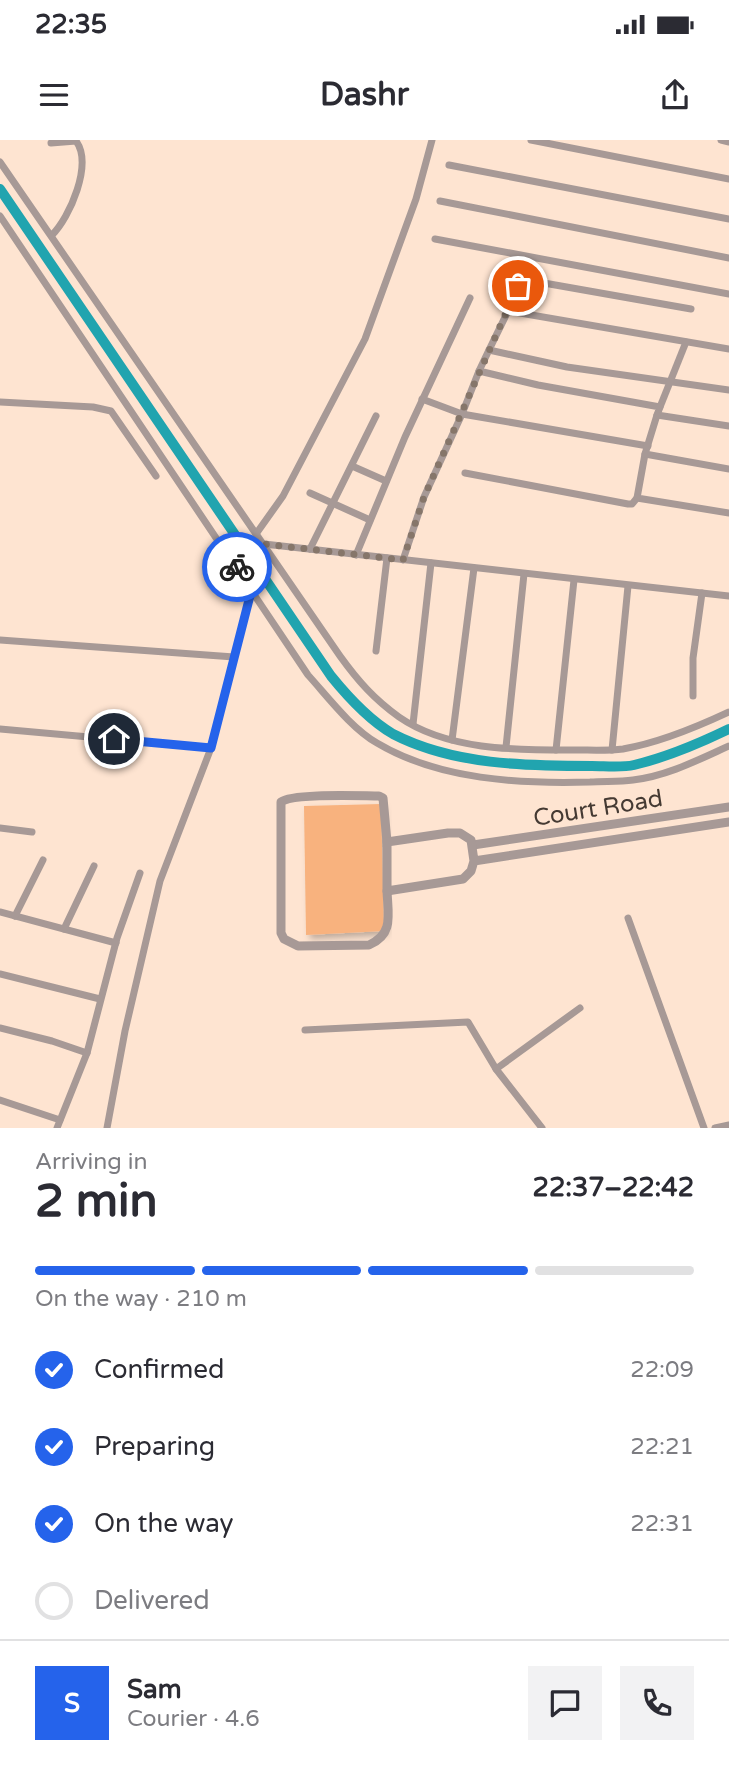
<!DOCTYPE html>
<meta charset="utf-8">
<style>
body{margin:0;font-family:"Varela Round",sans-serif;background:#f2f2f3;color:#2b2b33;height:100vh;display:flex;flex-direction:column;font-size:26px;white-space:nowrap}
*{box-sizing:border-box;margin:0}
p{font-size:23px;color:#7c7c81}
.icon{flex:none;width:38px;height:38px;fill:none;stroke:currentColor;stroke-width:2;stroke-linecap:round;stroke-linejoin:round}
.map{position:relative;height:988px;overflow:hidden}
.panel{display:flex;flex-direction:column;background:#fff;flex:1}
.panel>*{flex:none}
.pin{position:absolute;display:grid;place-items:center;width:60px;height:60px;color:#fff;margin:-30px;border:4px solid #fff;border-radius:50%;box-shadow:0 2px 7px #0007}
.courier{position:absolute;display:grid;place-items:center;width:70px;height:70px;margin:-35px;border:5px solid #2563eb;border-radius:50%;background:#fff;color:#222;box-shadow:0 2px 9px #0007}
.head em{font-style:normal;font-weight:800}
.head div{display:flex;flex-direction:column-reverse}
.head{display:flex;align-items:center;justify-content:space-between;height:119px;padding:0 35px}
h1{font-size:46px;font-weight:800;line-height:52px}
.bar{display:grid;grid-template-columns:repeat(4,1fr);gap:10px 7px;align-content:center;height:84px;padding:0 35px}
.bar i{height:9px;border-radius:5px;background:#e1e1e2}
.bar .current{background:#2563eb}
.bar p{grid-column:span 4}
.line{display:flex;align-items:center;gap:18px;padding:0 35px;border-top:2px solid #e1e1e2}
.line div{flex:1}
.round{display:grid;place-items:center;flex:none;width:74px;height:74px;border-radius:0px;background:#f2f2f3}
ol{padding:0 35px;list-style:none}
li{display:flex;align-items:center;gap:21px;height:77px}
li p{margin-inline-start:auto}
li .icon{padding:7px;border-radius:50%;background:#2563eb;color:#fff;stroke-width:4}
li:last-child{color:#7c7c81}
li i{width:38px;height:38px;border:4px solid #e1e1e2;border-radius:50%}
.status{display:flex;justify-content:space-between;align-items:center;height:49px;padding:0 35px;background:#fff;direction:ltr}
.status svg{height:19px;fill:currentColor}
header{display:flex;justify-content:space-between;align-items:center;height:91px;padding:0 35px;background:#fff;font-size:32px;font-weight:800}
.map>svg:first-child{display:block}
.lines{fill:none;stroke-linecap:round;stroke-linejoin:round}
.canal{stroke:#21a4af;stroke-width:10}
.building{fill:#f8b27e;filter:url(#shadow)}
.minor{stroke:#a79996;stroke-width:7}
.tertiary{stroke:#a79996;stroke-width:9}
.done{stroke:#86766a;stroke-width:7;stroke-dasharray:0 12.6}
.route{stroke:#2563eb;stroke-width:9}
.labels{text-anchor:middle;stroke-width:7;stroke-linejoin:round;paint-order:stroke}
.street-label{font-size:24px;fill:#453a33;stroke:#fee4d1}
</style>
<div class="status"><b>22:35</b><svg viewBox="0 0 49 12"><path d="M0 12V9h3v3zM5 12V6h3v6zM10 12V3h3v9zM15 12V0h3v12zM26 1h20v11H26zM47 4h2v5h-2z"/></svg></div>
<header><svg class="icon" aria-label="menu" viewBox="0 0 24 24"><path d="M4 6h16M4 12h16M4 18h16"/></svg>Dashr<svg class="icon" aria-label="share" viewBox="0 0 24 24"><path d="M12 15V3M7 8l5-5 5 5M5 13v7h14v-7"/></svg></header>
<div class="map">
<svg width="729" height="988" viewBox="0 0 729 988">
<defs>
<filter id="shadow"><feDropShadow dx="4" dy="4" stdDeviation="3.5" flood-color="#0004"/></filter>
</defs>
<rect width="100%" height="100%" fill="#fee4d1"/>
<g class="lines">
<!-- canal -->
<path class="canal" d="M0,49L331,536C348,557 369,580 393,594C453,625 526,626 592,626C605,626 621,628 634,625C668,617 698,604 729,589"/>
</g>
<!-- building -->
<path class="building" d="M381,664L384,791L306,795L304,666Z"/>
<g class="lines">
<!-- minor -->
<g class="minor">
<path d="M531,0L729,39"/>
<path d="M721,0L729,2"/>
<path d="M51,3L76,1C93,24 70,77 52,95"/>
<path d="M0,22L340,516C358,541 374,559 399,577C448,611 518,610 575,610C591,610 608,611 623,609C659,603 697,587 729,572"/>
<path d="M449,25L729,79"/>
<path d="M440,61L729,118"/>
<path d="M0,76L308,535C328,557 351,588 377,603C439,640 520,644 590,642C605,641 619,642 633,640C667,636 698,620 729,606"/>
<path d="M435,99L729,154"/>
<path d="M508,171L518,146L523,140H527L691,169"/>
<path d="M729,209L508,171L489,210L567,227L729,250"/>
<path d="M489,210L479,231L538,245L660,267L657,275L729,286"/>
<path d="M479,231L462,274L648,306"/>
<path d="M0,262L93,267L111,271L156,336"/>
<path d="M660,267L686,202"/>
<path d="M657,275L645,314L637,358L729,373"/>
<path d="M645,314L729,329"/>
<path d="M352,326L386,341"/>
<path d="M465,333L628,364H632L637,358"/>
<path d="M310,353L370,380"/>
<path d="M256,394L283,356L365,199L416,59L432,0"/>
<path d="M310,409L376,276"/>
<path d="M356,415L405,297L470,158"/>
<path d="M403,420L424,357L462,274L422,259"/>
<path d="M236,426L264,404L729,456"/>
<path d="M0,500L234,517"/>
<path d="M376,511L387,418"/>
<path d="M693,556V518L702,453"/>
<path d="M413,584L431,423"/>
<path d="M0,589L211,608"/>
<path d="M452,600L474,428"/>
<path d="M506,607L524,434"/>
<path d="M556,610L574,440"/>
<path d="M612,610L628,446"/>
<path d="M0,688L32,692"/>
<path d="M0,772L116,803"/>
<path d="M15,776L43,720"/>
<path d="M628,778L704,988"/>
<path d="M64,789L94,726"/>
<path d="M0,834L100,859"/>
<path d="M0,888L52,901L87,913"/>
<path d="M305,890L468,882L496,929L542,988"/>
<path d="M496,929L580,868"/>
<path d="M0,960L60,980"/>
<path d="M57,988L87,913L117,798L140,733"/>
<path d="M107,988L125,891L160,741L211,608L251,452"/>
<path d="M715,988L729,985"/>
</g>
<!-- tertiary -->
<g class="tertiary">
<path d="M387,702L383,658L379,656C361,656 292,653 281,662V793L284,799L298,806L369,805C394,794 388,775 387,751"/>
<path d="M473,705L729,667"/>
<path d="M474,721L471,700L460,693H448L387,702V751L463,739L471,731L474,721L729,682"/>
</g>
</g>
<g class="lines">
<!-- done -->
<path class="done" d="M237,427L264,404L403,420L424,357L518,146"/>
<!-- route -->
<path class="route" d="M114,599L211,608L251,452L237,427"/>
</g>
<g class="labels">
<!-- street labels -->
<g class="street-label">
<text transform="translate(598 668) rotate(-9)" y="8">Court Road</text>
</g>
</g>
</svg>
<div class="pin" style="left:518px;top:146px;background:#ea580c"><svg class="icon" aria-label="bag" viewBox="0 0 24 24"><path d="M5 8h14l-1 12H6zM9 8a3 3 0 0 1 6 0"/></svg></div>
<div class="pin" style="left:114px;top:599px;background:#1f2937"><svg class="icon" aria-label="home" viewBox="0 0 24 24"><path d="M3 11l9-7 9 7M6 9v11h12V9"/></svg></div>
<div class="courier" style="left:237px;top:427px"><svg class="icon" aria-label="bike" viewBox="0 0 24 24"><circle cx="6" cy="16" r="4"/><circle cx="18" cy="16" r="4"/><path d="M6 16l4-8h5l3 8M10 8l3 8H6M13 5h3"/></svg></div>
</div>
<section class="panel">
<div class="head"><div><h1>2 min</h1><p>Arriving in</p></div><em>22:37–22:42</em></div>
<div class="bar"><i class="current"></i><i class="current"></i><i class="current"></i><i></i><p>On the way · 210 m</p></div>
<ol>
<li><svg class="icon" aria-label="check" viewBox="0 0 24 24"><path d="M5 12l5 5 9-10"/></svg>Confirmed<p>22:09</p></li>
<li><svg class="icon" aria-label="check" viewBox="0 0 24 24"><path d="M5 12l5 5 9-10"/></svg>Preparing<p>22:21</p></li>
<li><svg class="icon" aria-label="check" viewBox="0 0 24 24"><path d="M5 12l5 5 9-10"/></svg>On the way<p>22:31</p></li>
<li><i></i>Delivered</li>
</ol>
<div class="line" style="height:126px"><b class="round" style="background:#2563eb;color:#fff">S</b><div><b>Sam</b><p>Courier · 4.6</p></div><a class="round"><svg class="icon" aria-label="chat" viewBox="0 0 24 24"><path d="M4 5h16v11H9l-5 4z"/></svg></a><a class="round"><svg class="icon" aria-label="phone" viewBox="0 0 24 24"><path d="M5 4h4l2 5-3 2q2 4 5 5l2-3 5 2v4C11 20 4 13 5 4z"/></svg></a></div>
</section>
